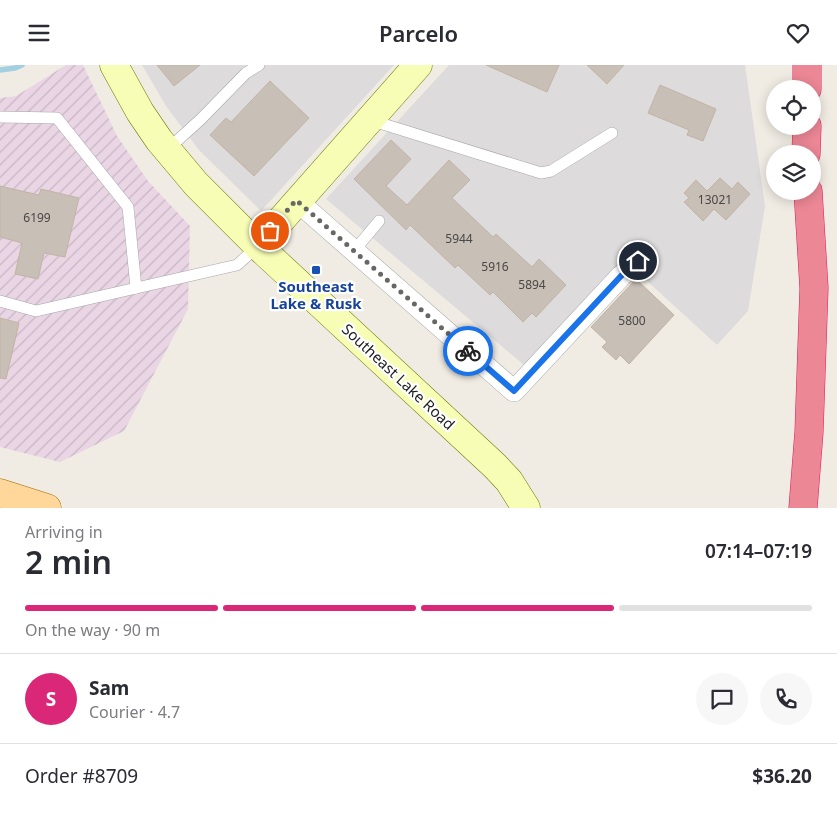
<!DOCTYPE html>
<meta charset="utf-8">
<style>
body{margin:0;font-family:"Noto Sans",sans-serif;background:#f7f7f7;color:#2b2b33;height:100vh;display:flex;flex-direction:column;font-size:19px;white-space:nowrap}
*{box-sizing:border-box;margin:0}
p{font-size:16px;color:#7c7c81}
.icon{flex:none;width:28px;height:28px;fill:none;stroke:currentColor;stroke-width:2;stroke-linecap:round;stroke-linejoin:round}
.map{position:relative;height:443px;overflow:hidden}
.sheet{display:flex;flex-direction:column;background:#fff;flex:1}
.sheet>*{flex:none}
.buttons{position:absolute;left:766px;top:15px;display:grid;gap:10px}
.buttons a{display:grid;place-items:center;width:55px;height:55px;border-radius:50%;background:#fff;box-shadow:0 2px 12px #0003;font-size:25px}
.pin{position:absolute;display:grid;place-items:center;width:42px;height:42px;color:#fff;margin:-21px;border:2px solid #fff;border-radius:50%;box-shadow:0 1px 5px #0007}
.courier{position:absolute;display:grid;place-items:center;width:50px;height:50px;margin:-25px;border:4px solid #1a73e8;border-radius:50%;background:#fff;color:#222;box-shadow:0 1px 6px #0007}
.overview em{font-style:normal;font-weight:600}
.overview div{display:flex;flex-direction:column-reverse}
.overview{display:flex;align-items:center;justify-content:space-between;height:85px;padding:0 25px}
h1{font-size:32px;font-weight:600;line-height:38px}
.bar{display:grid;grid-template-columns:repeat(4,1fr);gap:8px 5px;align-content:center;height:60px;padding:0 25px}
.bar i{height:6px;border-radius:4px;background:#e1e1e2}
.bar .active{background:#db2777}
.bar p{grid-column:span 4}
.line{display:flex;align-items:center;gap:12px;padding:0 25px;border-top:1px solid #e1e1e2}
.line div{flex:1}
.round{display:grid;place-items:center;flex:none;width:52px;height:52px;border-radius:26px;background:#f7f7f7}
header{display:flex;justify-content:space-between;align-items:center;height:65px;padding:0 25px;background:#fff;font-size:22px;font-weight:600}
.map>svg:first-child{display:block}
.residential{fill:#dddbdb}
.industrial{fill:url(#industrial-furrows)}
.lines{fill:none;stroke-linecap:round;stroke-linejoin:round}
.stream{stroke:#a2d0e1;stroke-width:5.5}
.building{fill:#c8bfb7;stroke:#c3b3a5}
.lane-casing{stroke:#a6a6a6;stroke-width:12}
.street-casing{stroke:#a6a6a6;stroke-width:22}
.secondary-casing{stroke:#6a7b00;stroke-width:29}
.primary-casing{stroke:#996b00;stroke-width:29}
.highway-casing{stroke:#e61959;stroke-width:29}
.lane{stroke:#fff;stroke-width:11}
.street{stroke:#fff;stroke-width:21}
.secondary{stroke:#f7fdb5;stroke-width:28}
.primary{stroke:#ffd79a;stroke-width:28}
.highway{stroke:#ec8796;stroke-width:28}
.done{stroke:#686764;stroke-width:5;stroke-dasharray:0 9}
.route{stroke:#1a73e8;stroke-width:6}
.transit-dot{fill:#1a4fb4;stroke:#fff;stroke-width:2}
.labels{text-anchor:middle;stroke-width:4.5;stroke-linejoin:round;paint-order:stroke}
.number-label{font-size:12px;fill:#494745}
.transit-label{font-size:15px;font-weight:bold;fill:#164399;stroke:#fff}
.street-label{font-size:15px;fill:#1f1f1f;stroke:#fff}
</style>
<header><svg class="icon" aria-label="menu" viewBox="0 0 24 24"><path d="M4 6h16M4 12h16M4 18h16"/></svg>Parcelo<svg class="icon" aria-label="heart" viewBox="0 0 24 24"><path d="M12 20l-8-8c-3-5 5-10 8-4 3-6 11-1 8 4z"/></svg></header>
<div class="map">
<svg width="837" height="443" viewBox="0 0 837 443">
<defs>
<pattern id="industrial-furrows" width="10" height="10" patternUnits="userSpaceOnUse" patternTransform="scale(1.25)"><rect width="10" height="10" fill="#ead5e5"/><path d="M-1 1l2-2M0 10L10 0M9 11l2-2" fill="none" stroke="#c8b6c4"/></pattern>
</defs>
<rect width="100%" height="100%" fill="#f0ece4"/>
<!-- residential -->
<g class="residential">
<path d="M142,0H394L261,146L199,85L166,41Z"/>
<path d="M449,0H745L765,141L748,246L717,280L623,194L524,300L326,134Z"/>
</g>
<!-- industrial -->
<path class="industrial" d="M66,0H83L117,71L148,116L190,161L188,244L124,366L60,397L0,382V33L16,31Z"/>
<g class="lines">
<!-- stream -->
<path class="stream" d="M0,5L15,3L22,0"/>
</g>
<!-- building -->
<g class="building">
<path d="M157,0H200L174,21Z"/>
<path d="M486,0H559L547,27Z"/>
<path d="M587,0H624L607,19Z"/>
<path d="M270,16L309,53L254,111L210,70L226,53L231,57Z"/>
<path d="M660,20L716,44L703,76L687,70L689,65L648,48Z"/>
<path d="M391,75L411,94L386,121L407,140L449,95L470,115L452,133L493,172L496,169L532,202L539,194L566,220L536,252L532,248L523,257L493,227L490,230L458,200L455,203L410,160L406,165L354,114Z"/>
<path d="M720,113L732,124L738,117L750,129L726,155L714,144L703,156L684,137L689,133L684,128L696,115L707,126Z"/>
<path d="M0,121L39,130L41,124L79,133L65,192L44,188L38,214L15,209L22,178L0,172Z"/>
<path d="M636,214L674,250L629,299L620,290L616,295L602,282L607,277L591,262Z"/>
<path d="M0,253L19,258L6,314L0,313Z"/>
</g>
<g class="lines">
<defs>
<g id="lane">
<path d="M0,52L57,53L128,142L136,223"/>
<path d="M370,55L541,108L551,106L612,68"/>
<path d="M167,85L201,54L246,8L259,0"/>
<path d="M354,186L379,156"/>
<path d="M0,236L36,246L237,200L258,181"/>
</g>
<path id="street" d="M296,135L514,326L621,211L638,196"/>
<g id="secondary">
<path d="M114,0L140,47L159,75L196,119L258,181L495,401L509,416L526,443"/>
<path d="M258,181L418,0"/>
</g>
<path id="primary" d="M0,428L47,443"/>
<g id="highway">
<path d="M807,24V0"/>
<path d="M806,89L807,61"/>
<path d="M803,443L809,367L814,223L808,126"/>
</g>
</defs>
<!-- lane casing -->
<use href="#lane" class="lane-casing"/>
<!-- street casing -->
<use href="#street" class="street-casing"/>
<!-- secondary casing -->
<use href="#secondary" class="secondary-casing"/>
<!-- primary casing -->
<use href="#primary" class="primary-casing"/>
<!-- highway casing -->
<use href="#highway" class="highway-casing"/>
<!-- lane -->
<use href="#lane" class="lane"/>
<!-- street -->
<use href="#street" class="street"/>
<!-- secondary -->
<use href="#secondary" class="secondary"/>
<!-- primary -->
<use href="#primary" class="primary"/>
<!-- highway -->
<use href="#highway" class="highway"/>
</g>
<g class="lines">
<!-- done -->
<path class="done" d="M270,166L296,135L468,286"/>
<!-- route -->
<path class="route" d="M468,286L514,326L621,211L638,196"/>
</g>
<!-- markers -->
<rect class="transit-dot" x="311" y="200" width="10" height="10" rx="2.5"/>
<g class="labels">
<!-- number labels -->
<g class="number-label">
<text x="715" y="139">13021</text>
<text x="37" y="157">6199</text>
<text x="459" y="178">5944</text>
<text x="495" y="206">5916</text>
<text x="532" y="224">5894</text>
<text x="632" y="260">5800</text>
</g>
<!-- transit labels -->
<g class="transit-label">
<text x="316" y="227">Southeast<tspan x="316" dy="17">Lake &amp; Rusk</tspan></text>
</g>
<!-- street labels -->
<g class="street-label">
<text transform="translate(398 312) rotate(43)" y="5">Southeast Lake Road</text>
</g>
</g>
</svg>
<div class="buttons">
<a><svg class="icon" aria-label="locate" viewBox="0 0 24 24"><circle cx="12" cy="12" r="6"/><path d="M12 2v4M12 18v4M2 12h4M18 12h4"/></svg></a>
<a><svg class="icon" aria-label="layers" viewBox="0 0 24 24"><path d="M12 4l9 5-9 5-9-5zM3 14l9 5 9-5"/></svg></a>
</div>
<div class="pin" style="left:270px;top:166px;background:#ea580c"><svg class="icon" aria-label="bag" viewBox="0 0 24 24"><path d="M5 8h14l-1 12H6zM9 8a3 3 0 0 1 6 0"/></svg></div>
<div class="pin" style="left:638px;top:196px;background:#1f2937"><svg class="icon" aria-label="home" viewBox="0 0 24 24"><path d="M3 11l9-7 9 7M6 9v11h12V9"/></svg></div>
<div class="courier" style="left:468px;top:286px"><svg class="icon" aria-label="bike" viewBox="0 0 24 24"><circle cx="6" cy="16" r="4"/><circle cx="18" cy="16" r="4"/><path d="M6 16l4-8h5l3 8M10 8l3 8H6M13 5h3"/></svg></div>
</div>
<section class="sheet">
<div class="overview"><div><h1>2 min</h1><p>Arriving in</p></div><em>07:14–07:19</em></div>
<div class="bar"><i class="active"></i><i class="active"></i><i class="active"></i><i></i><p>On the way · 90 m</p></div>
<div class="line" style="height:90px"><b class="round" style="background:#db2777;color:#fff">S</b><div><b>Sam</b><p>Courier · 4.7</p></div><a class="round"><svg class="icon" aria-label="chat" viewBox="0 0 24 24"><path d="M4 5h16v11H9l-5 4z"/></svg></a><a class="round"><svg class="icon" aria-label="phone" viewBox="0 0 24 24"><path d="M5 4h4l2 5-3 2q2 4 5 5l2-3 5 2v4C11 20 4 13 5 4z"/></svg></a></div>
<div class="line" style="height:65px"><div>Order #8709</div><b>$36.20</b></div>
</section>
